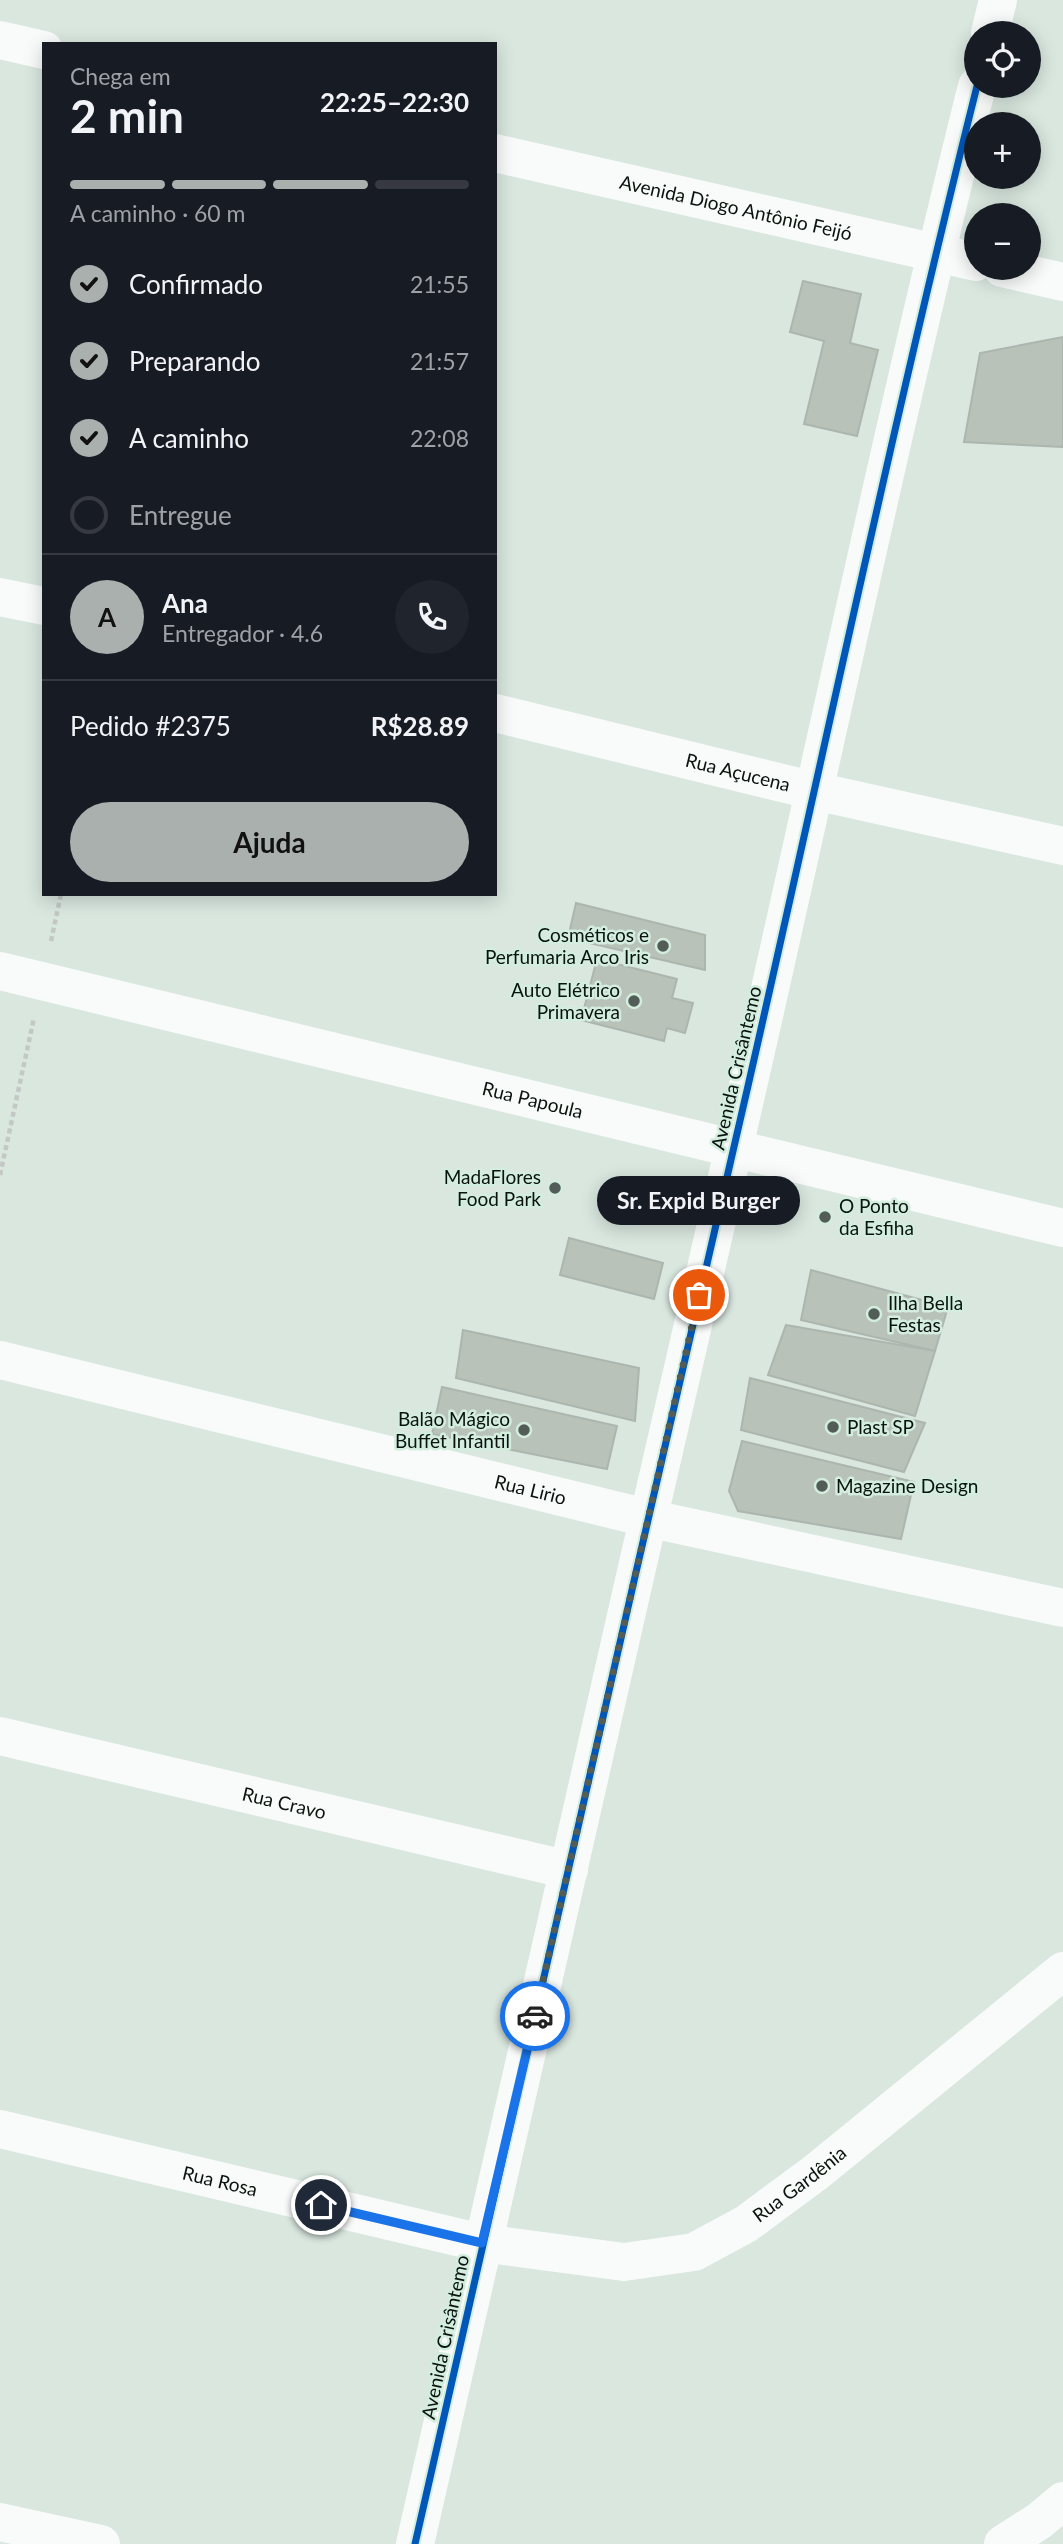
<!DOCTYPE html>
<html lang="pt">
<meta charset="utf-8">
<style>
body{margin:0;font-family:Lato,sans-serif;background:#20242c;color:#f1f3f6;height:100vh;display:flex;flex-direction:column;font-size:26px;white-space:nowrap}
*{box-sizing:border-box;margin:0}
p{font-size:23px;color:#9ea1a6}
.icon{flex:none;width:38px;height:38px;fill:none;stroke:currentColor;stroke-width:2;stroke-linecap:round;stroke-linejoin:round}
.map{position:relative;flex:1;overflow:hidden}
.drawer{position:absolute;left:42px;top:42px;width:455px;height:854px;display:flex;flex-direction:column;background:#171b24;border-radius:0px;box-shadow:0 4px 18px #0003}
.drawer>*{flex:none}
.tools{position:absolute;left:964px;top:21px;display:grid;gap:14px}
.tools a{display:grid;place-items:center;width:77px;height:77px;border-radius:50%;background:#171b24;box-shadow:0 4px 18px #0003;font-size:35px}
.pin{position:absolute;display:grid;place-items:center;width:60px;height:60px;color:#fff;margin:-30px;border:4px solid #fff;border-radius:50%;box-shadow:0 2px 7px #0007}
.courier{position:absolute;display:grid;place-items:center;width:70px;height:70px;margin:-35px;border:5px solid #1a73e8;border-radius:50%;background:#fff;color:#222;box-shadow:0 2px 9px #0007}
.bubble{position:absolute;height:49px;border-radius:24px;background:#171b24;box-shadow:0 4px 18px #0003;font-size:23px;font-weight:700;line-height:49px;text-align:center}
.overview em{font-style:normal;font-weight:700}
.overview div{display:flex;flex-direction:column-reverse}
.overview{display:flex;align-items:center;justify-content:space-between;height:119px;padding:0 28px}
h1{font-size:46px;font-weight:700;line-height:52px}
.bar{display:grid;grid-template-columns:repeat(4,1fr);gap:10px 7px;align-content:center;height:84px;padding:0 28px}
.bar i{height:9px;border-radius:5px;background:#363941}
.bar .active{background:#a9b0ae}
.bar p{grid-column:span 4}
.line{display:flex;align-items:center;gap:18px;padding:0 28px;border-top:2px solid #363941}
.line div{flex:1}
.round{display:grid;place-items:center;flex:none;width:74px;height:74px;border-radius:37px;background:#20242c}
ol{padding:0 28px;list-style:none}
li{display:flex;align-items:center;gap:21px;height:77px}
li p{margin-inline-start:auto}
li .icon{padding:7px;border-radius:50%;background:#a9b0ae;color:#111;stroke-width:4}
li:last-child{color:#9ea1a6}
li i{width:38px;height:38px;border:4px solid #363941;border-radius:50%}
.primary-button{display:flex;gap:14px;margin-top:auto;padding:14px 28px}
.primary-button a{flex:1;height:80px;border-radius:42px;background:#a9b0ae;color:#111;font-size:28px;font-weight:700;line-height:80px;text-align:center}
.map>svg:first-child{display:block}
.building{fill:#b8c2b8;stroke:#adb6ae;stroke-width:2}
.lines{fill:none;stroke-linecap:round;stroke-linejoin:round}
.path{stroke:#c3c7c5;stroke-width:4.5;stroke-dasharray:5 3.5;stroke-linecap:butt}
.minor{stroke:#f9fbfa;stroke-width:38}
.major{stroke:#f9fbfa;stroke-width:38}
.cycleway-casing{stroke:#d3edde;stroke-width:11}
.cycleway{stroke:#0057b8;stroke-width:7}
.done{stroke:#525d57;stroke-width:7;stroke-dasharray:0 12.6}
.route{stroke:#1a73e8;stroke-width:9}
.poi-dot{fill:#525d57;stroke:#d3edde;stroke-width:2.5}
.labels{text-anchor:middle;stroke-width:5;stroke-linejoin:round;paint-order:stroke}
.street-label{font-size:19px;fill:#0a130e;stroke:#d3edde}
.poi-label{font-size:19px;fill:#0a130e;stroke:#d3edde;text-anchor:end}
</style>
<div class="map">
<svg width="1063" height="2544" viewBox="0 0 1063 2544">
<rect width="100%" height="100%" fill="#d9e7df"/>
<!-- building -->
<g class="building">
<path d="M803,281L861,294L850,343L878,350L857,436L804,424L824,341L790,332Z"/>
<path d="M1063,337V447L964,442L980,353Z"/>
<path d="M576,903L705,935V970L568,938Z"/>
<path d="M597,959L677,979L672,998L693,1003L685,1033L667,1028L664,1041L581,1020Z"/>
<path d="M569,1238L663,1263L654,1299L560,1275Z"/>
<path d="M811,1270L948,1307L935,1351L801,1320Z"/>
<path d="M786,1325L935,1351L915,1416L768,1375Z"/>
<path d="M463,1330L639,1368L635,1421L456,1378Z"/>
<path d="M750,1378L925,1423L904,1472L741,1430Z"/>
<path d="M442,1387L617,1426L607,1469L432,1434Z"/>
<path d="M742,1441L914,1482L901,1539L738,1511L729,1491Z"/>
</g>
<g class="lines">
<!-- path -->
<g class="path">
<path d="M51,941L61,894"/>
<path d="M0,1175L34,1018"/>
</g>
<!-- minor -->
<g class="minor">
<path d="M990,33L998,0"/>
<path d="M0,597L44,606"/>
<path id="s1" d="M495,713L815,791L1063,846"/>
<path id="s2" d="M0,971L1063,1228"/>
<path id="s3" d="M0,1360L647,1518L1063,1608"/>
<path id="s4" d="M0,1736L569,1870"/>
<path id="s5" d="M0,2129L482,2243L624,2262L694,2252L746,2224L815,2173L1063,1971"/>
<path d="M0,2522L101,2544"/>
<path d="M415,2544C522,2057 637,1572 748,1086C824,753 894,418 977,86"/>
<path d="M1003,2544L1039,2521L1063,2501"/>
</g>
<!-- major -->
<g class="major">
<path d="M0,40L44,50"/>
<path id="s6" d="M495,153L976,262"/>
<path d="M1002,268L1063,282"/>
</g>
<defs>
<path id="cycleway" d="M415,2544C522,2057 637,1572 748,1086C824,753 894,418 977,86"/>
</defs>
<!-- cycleway casing -->
<use href="#cycleway" class="cycleway-casing"/>
<!-- cycleway -->
<use href="#cycleway" class="cycleway"/>
</g>
<g class="lines">
<!-- done -->
<path class="done" d="M535,2016L699,1295"/>
<!-- route -->
<path class="route" d="M321,2205L482,2243L535,2016"/>
</g>
<!-- markers -->
<g class="poi-dot">
<circle cx="663" cy="946" r="7"/>
<circle cx="634" cy="1001" r="7"/>
<circle cx="555" cy="1188" r="7"/>
<circle cx="825" cy="1217" r="7"/>
<circle cx="874" cy="1314" r="7"/>
<circle cx="833" cy="1427" r="7"/>
<circle cx="524" cy="1430" r="7"/>
<circle cx="822" cy="1486" r="7"/>
</g>
<g class="labels">
<!-- street labels -->
<g class="street-label">
<text dy="7" stroke="none"><textPath href="#s6" startOffset="247">Avenida Diogo Antônio Feijó</textPath></text>
<text dy="7" stroke="none"><textPath href="#s1" startOffset="250">Rua Açucena</textPath></text>
<text transform="translate(736 1068) rotate(-77)" y="7">Avenida Crisântemo</text>
<text dy="7" stroke="none"><textPath href="#s2" startOffset="548">Rua Papoula</textPath></text>
<text dy="7" stroke="none"><textPath href="#s3" startOffset="546">Rua Lirio</textPath></text>
<text dy="7" stroke="none"><textPath href="#s4" startOffset="292">Rua Cravo</textPath></text>
<text dy="7" stroke="none"><textPath href="#s5" startOffset="226">Rua Rosa</textPath></text>
<text dy="7" stroke="none"><textPath href="#s5" startOffset="835">Rua Gardênia</textPath></text>
<text transform="translate(445 2337) rotate(-78)" y="7">Avenida Crisântemo</text>
</g>
<!-- poi labels -->
<g class="poi-label">
<text x="649" y="942">Cosméticos e<tspan x="649" dy="22">Perfumaria Arco Iris</tspan></text>
<text x="620" y="997">Auto Elétrico<tspan x="620" dy="22">Primavera</tspan></text>
<text x="541" y="1184">MadaFlores<tspan x="541" dy="22">Food Park</tspan></text>
<text x="839" y="1213" text-anchor="start">O Ponto<tspan x="839" dy="22">da Esfiha</tspan></text>
<text x="888" y="1310" text-anchor="start">Ilha Bella<tspan x="888" dy="22">Festas</tspan></text>
<text x="510" y="1426">Balão Mágico<tspan x="510" dy="22">Buffet Infantil</tspan></text>
<text x="847" y="1434" text-anchor="start">Plast SP</text>
<text x="836" y="1493" text-anchor="start">Magazine Design</text>
</g>
</g>
</svg>
<div class="tools">
<a><svg class="icon" aria-label="locate" viewBox="0 0 24 24"><circle cx="12" cy="12" r="6"/><path d="M12 2v4M12 18v4M2 12h4M18 12h4"/></svg></a>
<a>+</a>
<a>−</a>
</div>
<div class="pin" style="left:699px;top:1295px;background:#ea580c"><svg class="icon" aria-label="bag" viewBox="0 0 24 24"><path d="M5 8h14l-1 12H6zM9 8a3 3 0 0 1 6 0"/></svg></div>
<div class="pin" style="left:321px;top:2205px;background:#1f2937"><svg class="icon" aria-label="home" viewBox="0 0 24 24"><path d="M3 11l9-7 9 7M6 9v11h12V9"/></svg></div>
<div class="courier" style="left:535px;top:2016px"><svg class="icon" aria-label="car" viewBox="0 0 24 24"><path d="M5 17H2v-5l4-1 3-4h7l3 4 3 1v5h-3M9 17h6M6 11h13"/><circle cx="7" cy="17" r="2"/><circle cx="17" cy="17" r="2"/></svg></div>
<div class="bubble" style="left:597px;top:1176px;width:203px">Sr. Expid Burger</div>
<section class="drawer">
<div class="overview"><div><h1>2 min</h1><p>Chega em</p></div><em>22:25–22:30</em></div>
<div class="bar"><i class="active"></i><i class="active"></i><i class="active"></i><i></i><p>A caminho · 60 m</p></div>
<ol>
<li><svg class="icon" aria-label="check" viewBox="0 0 24 24"><path d="M5 12l5 5 9-10"/></svg>Confirmado<p>21:55</p></li>
<li><svg class="icon" aria-label="check" viewBox="0 0 24 24"><path d="M5 12l5 5 9-10"/></svg>Preparando<p>21:57</p></li>
<li><svg class="icon" aria-label="check" viewBox="0 0 24 24"><path d="M5 12l5 5 9-10"/></svg>A caminho<p>22:08</p></li>
<li><i></i>Entregue</li>
</ol>
<div class="line" style="height:126px"><b class="round" style="background:#a9b0ae;color:#111">A</b><div><b>Ana</b><p>Entregador · 4.6</p></div><a class="round"><svg class="icon" aria-label="phone" viewBox="0 0 24 24"><path d="M5 4h4l2 5-3 2q2 4 5 5l2-3 5 2v4C11 20 4 13 5 4z"/></svg></a></div>
<div class="line" style="height:91px"><div>Pedido #2375</div><b>R$28.89</b></div>
<div class="primary-button"><a>Ajuda</a></div>
</section>
</div>
